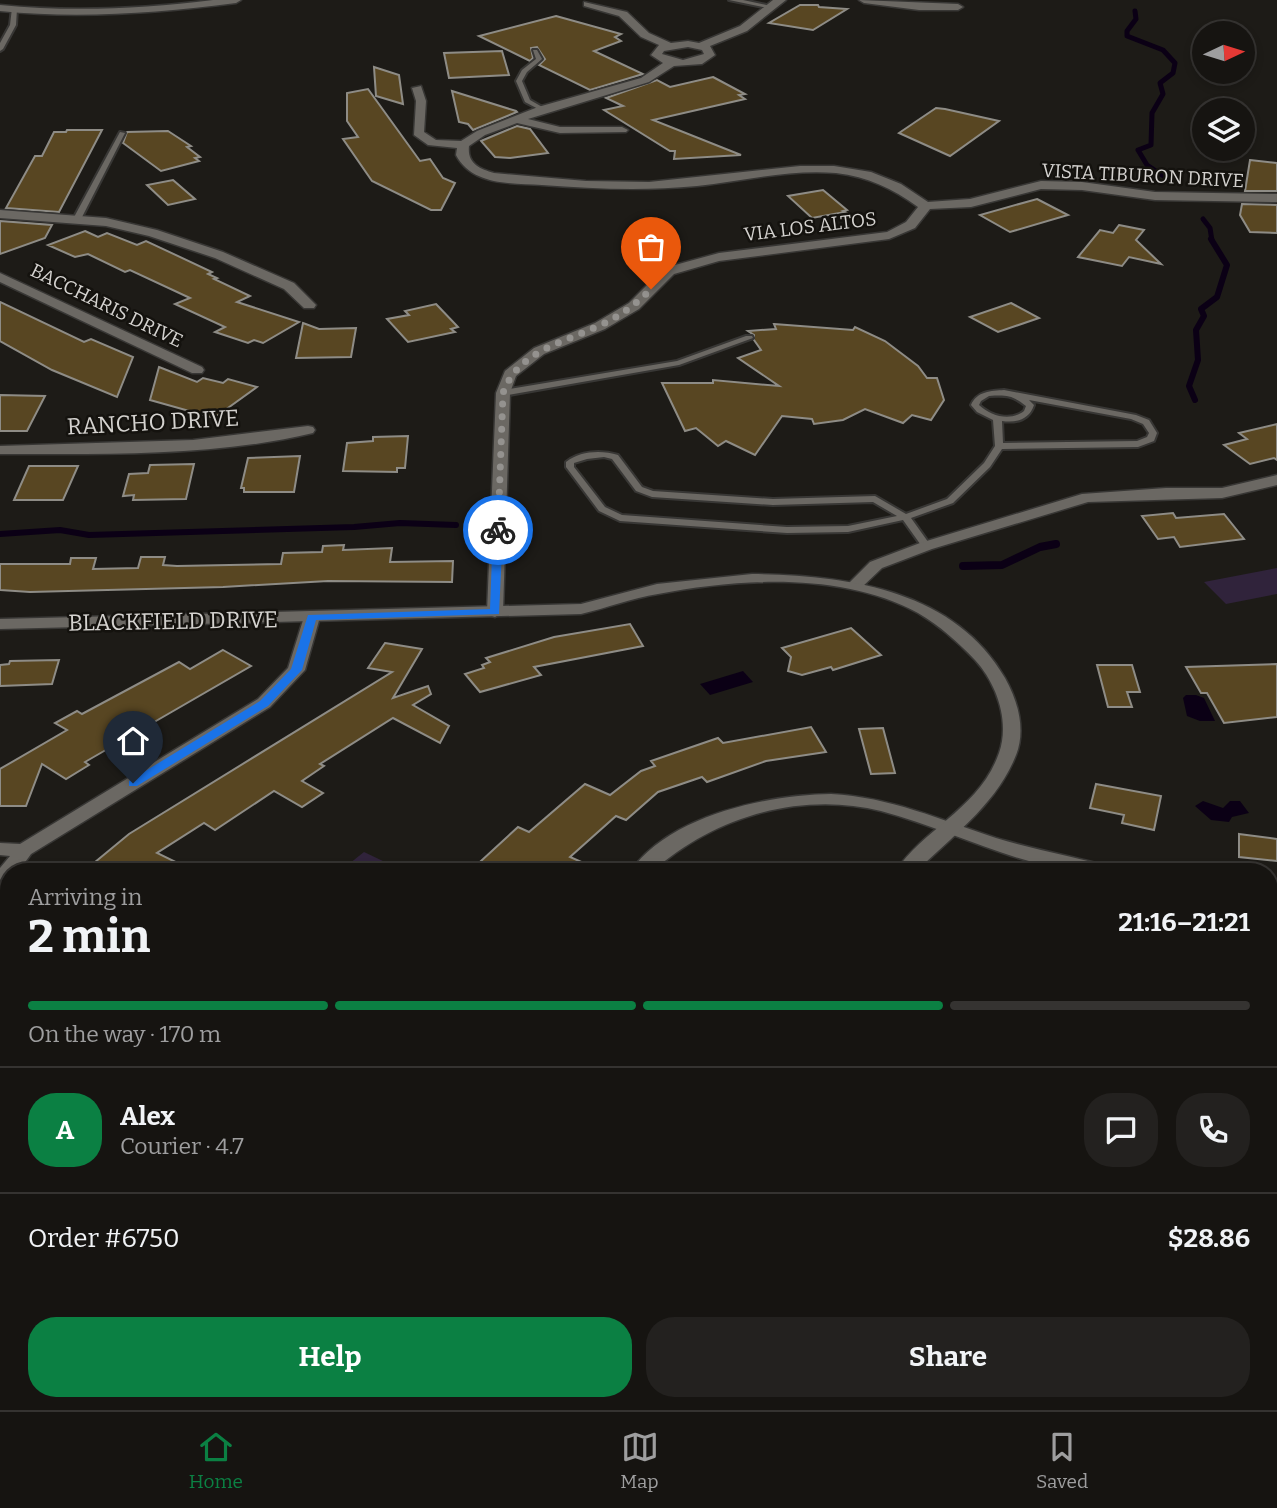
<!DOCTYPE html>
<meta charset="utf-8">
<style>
body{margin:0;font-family:Bitter,serif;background:#23211f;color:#f1f3f6;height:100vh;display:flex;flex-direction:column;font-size:26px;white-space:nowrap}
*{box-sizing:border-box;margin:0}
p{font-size:23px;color:#9e9e9f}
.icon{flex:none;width:38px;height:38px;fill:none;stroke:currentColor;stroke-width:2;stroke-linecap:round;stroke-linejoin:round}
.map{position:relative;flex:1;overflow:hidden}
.details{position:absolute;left:0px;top:863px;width:1278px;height:548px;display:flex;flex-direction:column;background:#161411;border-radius:28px 28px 0 0;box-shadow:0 4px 10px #0003,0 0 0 2px #353331}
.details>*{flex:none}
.needle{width:46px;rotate:86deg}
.tools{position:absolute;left:1192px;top:21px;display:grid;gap:14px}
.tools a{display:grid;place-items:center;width:63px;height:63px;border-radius:50%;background:#161411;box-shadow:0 4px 10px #0003,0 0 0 2px #353331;font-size:35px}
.pin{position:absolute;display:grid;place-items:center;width:60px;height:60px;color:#fff;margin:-72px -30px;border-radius:50% 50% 50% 0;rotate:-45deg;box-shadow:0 0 7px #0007}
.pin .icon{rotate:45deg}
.courier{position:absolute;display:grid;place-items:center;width:70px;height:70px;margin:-35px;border:5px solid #1a73e8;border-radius:50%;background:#fff;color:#222;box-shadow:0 2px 9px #0007}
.headline em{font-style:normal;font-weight:700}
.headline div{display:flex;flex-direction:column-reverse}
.headline{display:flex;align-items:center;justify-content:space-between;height:119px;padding:0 28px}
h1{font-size:46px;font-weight:700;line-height:52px}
.bar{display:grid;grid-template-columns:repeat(4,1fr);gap:10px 7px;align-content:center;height:84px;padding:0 28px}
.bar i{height:9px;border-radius:5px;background:#353331}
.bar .selected{background:#0b8043}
.bar p{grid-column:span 4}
.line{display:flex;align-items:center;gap:18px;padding:0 28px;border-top:2px solid #353331}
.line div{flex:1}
.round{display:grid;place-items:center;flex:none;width:74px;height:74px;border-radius:28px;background:#23211f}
.button{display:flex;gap:14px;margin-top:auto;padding:14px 28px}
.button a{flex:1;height:80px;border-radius:28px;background:#0b8043;color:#fff;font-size:28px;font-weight:700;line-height:80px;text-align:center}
.button a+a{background:#23211f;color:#f1f3f6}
.tabs{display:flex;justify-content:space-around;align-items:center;height:98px;border-top:2px solid #353331;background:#161411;font-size:19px;color:#9e9e9f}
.tabs a{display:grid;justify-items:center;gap:4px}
.tabs .selected{color:#0b8043}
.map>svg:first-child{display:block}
.green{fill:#30233b}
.water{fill:#0b0015}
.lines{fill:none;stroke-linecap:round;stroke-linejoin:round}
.stream-far2{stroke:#0b0015;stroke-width:5}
.stream-far1{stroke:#0b0015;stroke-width:6}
.stream{stroke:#0b0015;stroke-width:8}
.building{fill:#584622;stroke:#8e8c86;stroke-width:2}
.service-casing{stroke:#383735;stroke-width:4}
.minor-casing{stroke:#383735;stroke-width:3}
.tertiary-casing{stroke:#383735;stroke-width:3}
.service{fill:#6b6863;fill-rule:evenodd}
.minor{fill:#6b6863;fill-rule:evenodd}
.tertiary{fill:#6b6863;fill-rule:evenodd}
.route{fill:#1a73e8}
.done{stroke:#94928f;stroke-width:7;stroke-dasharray:0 12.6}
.labels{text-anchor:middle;stroke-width:5;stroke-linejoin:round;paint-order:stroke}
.far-street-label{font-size:19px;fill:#d4d2cf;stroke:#14120e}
.street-label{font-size:23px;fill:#d4d2cf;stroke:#14120e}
</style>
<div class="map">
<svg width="1277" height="1410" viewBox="0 0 1277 1410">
<rect width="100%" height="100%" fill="#1d1b17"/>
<!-- green -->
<g class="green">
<path d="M1277,568V594L1226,604L1204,582Z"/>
<path d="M364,852L385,862L374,871H340Z"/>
</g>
<!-- water -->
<g class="water">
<path d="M743,671L753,682L710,695L700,684Z"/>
<path d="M1186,695H1196L1204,698L1215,721H1200L1187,716L1183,698Z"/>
<path d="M1203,801L1223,808L1230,801H1240L1249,813L1232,817L1229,822L1211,820L1195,806Z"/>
</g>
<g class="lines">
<!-- stream-far2 -->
<g class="stream-far2">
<path d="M1135,11L1136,19L1127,31V36L1163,50L1175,63L1173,73L1160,83L1163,94L1152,113L1151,145L1138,150L1147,165L1171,181"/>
<path d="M1203,219L1210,228L1212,241"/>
</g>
<!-- stream-far1 -->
<g class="stream-far1">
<path d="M1195,400L1189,386L1198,360L1196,330L1204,316L1201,309L1217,297L1227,265L1211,239"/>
<path d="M0,534L60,530L89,535L354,527L400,523L456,525"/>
</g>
<!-- stream -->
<path class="stream" d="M963,566L1002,565L1040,547L1056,544"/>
</g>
<!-- building -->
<g class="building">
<path d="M800,5H818L819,7L847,9L813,30L769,23Z"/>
<path d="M556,16L621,34L615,37L621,41L594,51L643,74L590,90L539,65L545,59L537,47L531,48L533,58L530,61L479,36Z"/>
<path d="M502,51L509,75L449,78L444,53Z"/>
<path d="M374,67L399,75L403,104L376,96Z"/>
<path d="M713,77L745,94L739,95L745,99L653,120L741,155L674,159L675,151H670L604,110L623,106L606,98L657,80L670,87Z"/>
<path d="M368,89L420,161L430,159L443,178L455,183L441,210H431L372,181L343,139L358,137L347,121V93Z"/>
<path d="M452,91L516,111L517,112L473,130L468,124L459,122Z"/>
<path d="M936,108L945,109L999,121L950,156L899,133Z"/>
<path d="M517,126L530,129L548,153L510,158L495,157L481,141Z"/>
<path d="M67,130H102L59,212L6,208L35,156H42L54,132H66Z"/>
<path d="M168,131L191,146L187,147L200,157L195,158L199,161L161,171L123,143L127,132Z"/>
<path d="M1250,160L1277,163V191H1245Z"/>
<path d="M173,180L195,199L168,205L147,185Z"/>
<path d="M823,190L847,210L843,211L845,212L812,218L788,196Z"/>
<path d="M1037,199L1068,215L1010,232L980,215Z"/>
<path d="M1242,204L1277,205V233L1250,232L1240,215Z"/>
<path d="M0,221L52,225L45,238L0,254Z"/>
<path d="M1119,225L1144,230L1136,240L1161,264L1129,257L1122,266L1078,257L1100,230L1113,233Z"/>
<path d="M85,231L98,237L107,233L137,245L146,241L212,272L208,274L217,278L214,279L250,296L237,302L299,322L263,343L254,340L248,343L215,332L225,327L175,304L190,298L130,270L125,272L88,254L75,257L48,245Z"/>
<path d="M0,302L84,342L91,339L133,357L117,397L52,370L0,341Z"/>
<path d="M1011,303L1039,318L998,332L970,317Z"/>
<path d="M436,304L458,327L451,329L455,332L408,342L387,319L409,315L405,311Z"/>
<path d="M303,323L319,329L356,328L351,357L296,358Z"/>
<path d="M774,324L853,330L855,327L885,341L918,366L927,378H937L944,400L931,420L912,415L903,423L865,409L843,420L814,424L812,419L782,416L755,455L726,441L718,446L696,428L685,431L662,383H713V380L779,386L738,358L761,350L754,340V335L748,331L776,329Z"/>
<path d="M159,367L197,382L203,378L223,383L228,379L257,387L214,418L150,400Z"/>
<path d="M0,395L45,396L27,431H0Z"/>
<path d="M1277,424V460L1274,458L1250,464L1224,445L1247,439L1239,433Z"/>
<path d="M408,436L405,468H397V472L343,471L347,443L373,441V437Z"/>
<path d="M300,456L294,492H244V488H241L248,458Z"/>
<path d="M194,464L186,499L133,500L134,495L123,496L129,474L148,473L150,465Z"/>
<path d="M29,466H78L63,500H14Z"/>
<path d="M1173,513L1176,518L1224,514L1244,539L1180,547L1174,537L1158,539L1142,516Z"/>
<path d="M344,545L343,550L392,548L390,562L453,561L452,582L328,581L223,587L30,592L0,590V564H70L71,558H96L93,569L138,568L141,557H165L163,565L177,566L281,564L283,553L322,552L323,546Z"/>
<path d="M630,624L643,646L534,667L541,675L480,692L465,674L484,668L482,665L490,662L486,658L554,637Z"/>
<path d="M851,628L881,655L833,670L831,667L802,675L788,671L791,657L782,648Z"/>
<path d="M385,643L422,649L393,698L428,686L431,694L413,705L449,726L440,743L393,718L320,764L324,766L302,781L323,793L302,807L274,791L215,830L204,823L157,853L196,872H83L129,834L392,672L368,668Z"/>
<path d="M223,650L251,666L85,762L89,765L66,779L42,764L26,806H0V769L67,730L55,723L77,711L82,714L179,662L190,669Z"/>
<path d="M59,660L52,684L0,686V665L9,664L10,661Z"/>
<path d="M1277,664V717L1224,723L1207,693H1201L1186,667Z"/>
<path d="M1097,665H1132L1140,692H1127L1132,707H1108Z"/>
<path d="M811,727L826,752L766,761L707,782L702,777L658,792L626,820L616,816L570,857L604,872H469L518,827L529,832L585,784L610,795L641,771L655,766L651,761L718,738L723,743Z"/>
<path d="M883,728L895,773L871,774L859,729Z"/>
<path d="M1096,784L1161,796L1154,830L1122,823L1124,815L1090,808Z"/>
<path d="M1239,834L1277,839V861L1239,857Z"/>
</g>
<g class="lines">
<defs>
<g id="service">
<path d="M729,0H743L771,6L768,8Z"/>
<path d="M12,8L17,9L16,25L3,49L0,51V43L10,25Z"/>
<path d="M533,50H537L542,59L527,72L522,81L530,100L544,108V110L542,111L525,102L516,81L522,70L536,59Z"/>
<path d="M120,132L125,133L81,219L74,221L73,219Z"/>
<path d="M746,336H752L753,338L679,365L503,396L499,393L503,390L677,361Z"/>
<path d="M1004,390L1136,415L1149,420L1157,433L1154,441L1138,447L1002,449L990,467L953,503L911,518L931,546L926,549L923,548L903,520L848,532L787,533L620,521L599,511L566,467V462C580,451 601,450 618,455L642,487L653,491L773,499L875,496L906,514L947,499L984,463L995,446L993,420L977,412L971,405C977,391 991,391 1004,390ZM989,396C1006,395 1012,395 1026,406L1024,411C1010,422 991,416 979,405L981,401ZM1029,400L1131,419L1143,424L1149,433L1147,437L1137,441L1003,443L1002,421C1016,423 1029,420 1034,405ZM604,457L612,459L636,491L652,497L773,505L873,502L897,516L848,526L787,527L622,515L605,507L574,467V463L587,459Z"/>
</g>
<g id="minor">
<path d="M213,0H241L236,3C157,13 79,19 0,11V5C71,12 142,9 213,0Z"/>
<path d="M773,0H786L747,31L710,46L715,55L702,64L674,66L649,82L528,119L560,127H622L628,130L626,132L560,133L517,123L485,135L469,146C467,163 479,169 494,173L586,181L649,182L800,166H834L871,172L901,184L928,202L970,199L1041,181L1082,182L1155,192L1277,194V202L1155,200L1082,190L1041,189L971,207L930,209L915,228L889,239L719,261L674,274L639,309L605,329L544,354L516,376L510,393L503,612L495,617L489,615L487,612L496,393L505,371L534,348L595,323L629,303L664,268L719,253L887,232L906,222L918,207C892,188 868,177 836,173C790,169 743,181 697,186C645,191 594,189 542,185C512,183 472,186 456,155L457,148L428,145L414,135L416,101L412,88L421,86L426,101L424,132L436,140L461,141L477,131L538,107L641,78L663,63L651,55L659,45L641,37L619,16L584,6V2L627,12L649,33L671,43L688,41L699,43L740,26ZM688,47L702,50L704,54L683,60L662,54L664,51Z"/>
<path d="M859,0L958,4L963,7L958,10H919L864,3Z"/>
<path d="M0,210L106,218L157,230L223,252L294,283L316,305L314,308H304L284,289L215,258L149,236L106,226L0,218Z"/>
<path d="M0,273L202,367L204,370L202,373H192L0,282Z"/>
<path d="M308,426L313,427L315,430L313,433C214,457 101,454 0,454V446L193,440Z"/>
<path d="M1277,475V485L1222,498L1088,502L932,549L882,568L861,588H849L847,585L870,562L920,543L1082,494L1166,488H1222Z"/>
<path d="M312,612L320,617L305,670L270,707L31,854L18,872H9V883L0,887V868L10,856L0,855V843L20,844L258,699L288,668L304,617Z"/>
<path d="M831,794C890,797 941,820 996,838C1036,850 1076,857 1116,868L1118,872C1104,872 1089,873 1075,871C1008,862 946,828 881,811C800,791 713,817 652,872H630C669,815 768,795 831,794Z"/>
<path d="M1269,893L1277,894V906L1269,905Z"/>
</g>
<g id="tertiary">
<path d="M752,574C845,575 954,589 1005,678C1018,701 1026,730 1016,755C997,804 952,836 916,872H895C924,828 980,808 999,753C1010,722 997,684 975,660C958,642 940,626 918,613C842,572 740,578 658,594C632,598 607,608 581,614L0,629V619L581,604L657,584Z"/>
<path d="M1269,1271L1277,1273V1292L1269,1290Z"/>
<path d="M1277,1394V1410H1263L1269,1397Z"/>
</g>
</defs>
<!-- service casing -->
<use href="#service" class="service-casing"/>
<!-- minor casing -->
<use href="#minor" class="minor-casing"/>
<!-- tertiary casing -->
<use href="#tertiary" class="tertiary-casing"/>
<!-- service -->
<use href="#service" class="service"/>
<!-- minor -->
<use href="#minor" class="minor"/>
<!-- tertiary -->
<use href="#tertiary" class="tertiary"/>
</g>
<!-- route -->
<path class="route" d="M498,527L503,530L499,614L316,620L302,670L268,706L137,786H129V781L260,701L291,669L308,615L490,609L493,530Z"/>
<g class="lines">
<!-- done -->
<path class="done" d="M498,530L503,393C518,351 561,344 598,326C619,317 635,305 651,289"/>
</g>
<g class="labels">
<!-- far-street labels -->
<g class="far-street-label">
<text transform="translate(1143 175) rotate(3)" y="7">VISTA TIBURON DRIVE</text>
<text transform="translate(810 226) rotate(-7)" y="7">VIA LOS ALTOS</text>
<text transform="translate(107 305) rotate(26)" y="7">BACCHARIS DRIVE</text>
</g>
<!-- street labels -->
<g class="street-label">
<text transform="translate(153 422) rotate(-3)" y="8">RANCHO DRIVE</text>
<text transform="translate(173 621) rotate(-1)" y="8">BLACKFIELD DRIVE</text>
</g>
</g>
</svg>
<div class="tools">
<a><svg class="needle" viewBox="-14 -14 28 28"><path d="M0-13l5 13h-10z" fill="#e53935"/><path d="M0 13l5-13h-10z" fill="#9e9e9f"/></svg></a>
<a><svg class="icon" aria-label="layers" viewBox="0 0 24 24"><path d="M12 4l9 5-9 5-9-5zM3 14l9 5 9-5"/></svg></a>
</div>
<div class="pin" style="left:651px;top:289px;background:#ea580c"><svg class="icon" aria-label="bag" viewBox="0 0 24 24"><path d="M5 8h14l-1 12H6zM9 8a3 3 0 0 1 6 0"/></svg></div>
<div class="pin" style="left:133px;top:783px;background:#1f2937"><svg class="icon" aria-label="home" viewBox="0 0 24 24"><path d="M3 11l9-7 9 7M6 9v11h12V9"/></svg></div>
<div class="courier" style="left:498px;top:530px"><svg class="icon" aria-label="bike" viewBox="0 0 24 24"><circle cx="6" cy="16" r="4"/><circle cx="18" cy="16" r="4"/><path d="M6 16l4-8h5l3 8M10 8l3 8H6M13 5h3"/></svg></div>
<section class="details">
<div class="headline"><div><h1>2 min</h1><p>Arriving in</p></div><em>21:16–21:21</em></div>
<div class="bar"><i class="selected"></i><i class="selected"></i><i class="selected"></i><i></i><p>On the way · 170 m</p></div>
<div class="line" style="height:126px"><b class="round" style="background:#0b8043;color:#fff">A</b><div><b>Alex</b><p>Courier · 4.7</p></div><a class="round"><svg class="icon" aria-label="chat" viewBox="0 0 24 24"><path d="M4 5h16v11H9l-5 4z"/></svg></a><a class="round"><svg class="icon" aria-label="phone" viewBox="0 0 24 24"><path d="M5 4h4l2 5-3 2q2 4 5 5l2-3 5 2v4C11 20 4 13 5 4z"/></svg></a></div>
<div class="line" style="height:91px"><div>Order #6750</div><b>$28.86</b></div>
<div class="button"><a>Help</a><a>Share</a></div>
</section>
</div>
<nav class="tabs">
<a class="selected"><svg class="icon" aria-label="home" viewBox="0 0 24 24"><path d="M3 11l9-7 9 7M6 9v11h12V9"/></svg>Home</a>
<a><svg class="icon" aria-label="map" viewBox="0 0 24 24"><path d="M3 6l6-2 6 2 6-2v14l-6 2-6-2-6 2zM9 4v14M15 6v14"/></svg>Map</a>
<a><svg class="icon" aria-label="saved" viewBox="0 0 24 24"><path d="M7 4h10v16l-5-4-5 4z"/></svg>Saved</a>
</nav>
